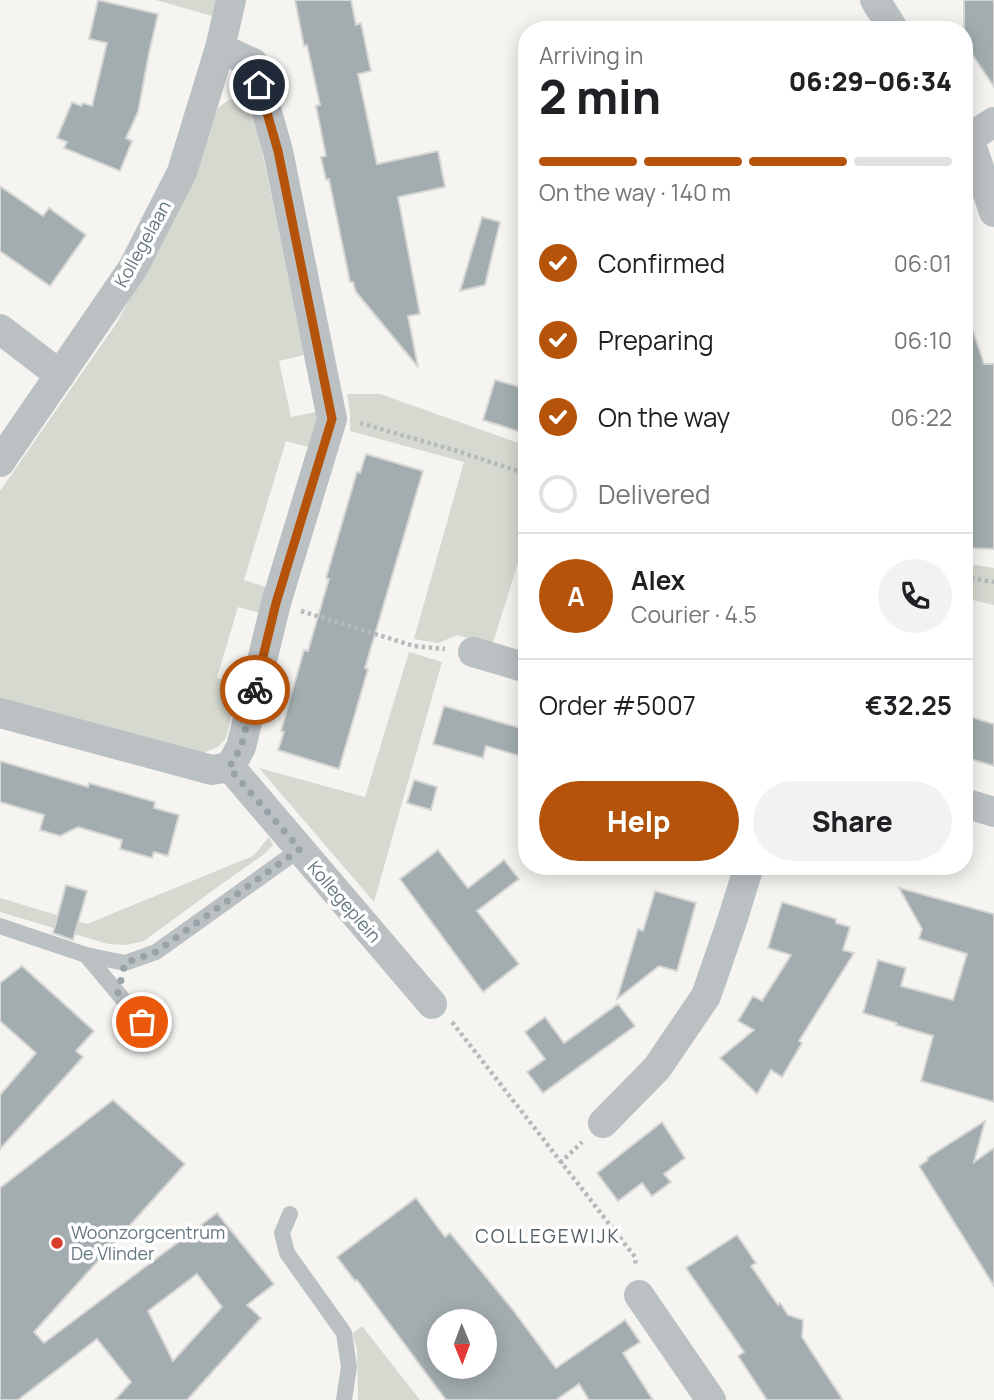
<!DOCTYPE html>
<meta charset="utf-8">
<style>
body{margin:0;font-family:Manrope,sans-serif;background:#f2f2f2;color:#202124;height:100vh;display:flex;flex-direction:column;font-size:26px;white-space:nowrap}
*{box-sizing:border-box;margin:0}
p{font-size:23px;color:#757577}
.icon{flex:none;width:38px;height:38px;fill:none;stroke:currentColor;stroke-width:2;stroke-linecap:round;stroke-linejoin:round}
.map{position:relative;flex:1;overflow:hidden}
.sheet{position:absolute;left:518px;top:21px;width:455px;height:854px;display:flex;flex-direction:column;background:#fff;border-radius:28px;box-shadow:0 4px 18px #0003}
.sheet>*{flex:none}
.needle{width:46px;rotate:179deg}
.tools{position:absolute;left:427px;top:1309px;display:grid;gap:14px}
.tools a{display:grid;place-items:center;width:70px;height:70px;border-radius:50%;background:#fff;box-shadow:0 4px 18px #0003;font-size:35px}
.pin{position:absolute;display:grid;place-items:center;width:60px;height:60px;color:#fff;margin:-30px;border:4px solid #fff;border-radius:50%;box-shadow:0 2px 7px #0007}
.courier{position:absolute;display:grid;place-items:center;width:70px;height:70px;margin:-35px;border:5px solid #b45309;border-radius:50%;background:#fff;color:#222;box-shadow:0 2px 9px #0007}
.overview em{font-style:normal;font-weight:800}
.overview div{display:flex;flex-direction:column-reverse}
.overview{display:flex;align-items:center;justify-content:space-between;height:119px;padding:0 21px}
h1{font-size:46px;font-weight:800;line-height:52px}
.bar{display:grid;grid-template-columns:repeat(4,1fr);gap:10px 7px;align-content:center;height:84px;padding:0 21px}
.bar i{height:9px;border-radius:5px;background:#e0e0e0}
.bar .on{background:#b45309}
.bar p{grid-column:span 4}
.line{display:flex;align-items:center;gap:18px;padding:0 21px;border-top:2px solid #e0e0e0}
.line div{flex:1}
.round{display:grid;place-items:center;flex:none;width:74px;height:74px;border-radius:37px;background:#f2f2f2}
ol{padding:0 21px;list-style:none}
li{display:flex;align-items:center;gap:21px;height:77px}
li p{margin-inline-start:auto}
li .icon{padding:7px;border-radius:50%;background:#b45309;color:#fff;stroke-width:4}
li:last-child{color:#757577}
li i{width:38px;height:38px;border:4px solid #e0e0e0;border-radius:50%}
.button{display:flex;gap:14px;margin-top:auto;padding:14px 21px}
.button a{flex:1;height:80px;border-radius:42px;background:#b45309;color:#fff;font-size:28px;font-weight:800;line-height:80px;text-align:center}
.button a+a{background:#f2f2f2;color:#202124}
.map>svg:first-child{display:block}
.green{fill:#d5d9d0}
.building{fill:#a3adb0;stroke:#d6d6d4;stroke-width:2;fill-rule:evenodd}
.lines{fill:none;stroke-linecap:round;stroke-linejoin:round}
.path{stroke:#b6babb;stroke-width:4.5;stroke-dasharray:3.5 3.5;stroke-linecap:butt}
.service{stroke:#bbc1c3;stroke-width:16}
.minor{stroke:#bbc1c3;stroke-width:30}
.done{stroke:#97a3a8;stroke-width:7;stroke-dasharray:0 12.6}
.route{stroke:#b45309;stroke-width:9}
.poi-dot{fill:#d93c2d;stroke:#fff;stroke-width:2.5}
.labels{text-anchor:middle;stroke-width:7;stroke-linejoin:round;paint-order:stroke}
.street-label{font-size:18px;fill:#657880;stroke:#fff}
.poi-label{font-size:18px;fill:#657880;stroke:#fff;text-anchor:start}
.neighbourhood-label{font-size:19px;letter-spacing:2px;fill:#536066;stroke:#fff}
</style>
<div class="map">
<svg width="994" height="1400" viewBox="0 0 994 1400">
<rect width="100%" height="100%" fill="#f5f4f1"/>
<!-- green -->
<g class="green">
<path d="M156,0H216L212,16Z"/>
<path d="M238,97L249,98L253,106L304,355L279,361L291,417L316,412V429L312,448L286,441L244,580L269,588L260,613L238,607L217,678L239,685L226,738L218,747L201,754L0,699V491L116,324L149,264L218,108L227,101Z"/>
<path d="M347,394H380L527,446V534L492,646L458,635L438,643L414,639L464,462L350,431V412Z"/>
<path d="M964,563L994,568V605L964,598Z"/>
<path d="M409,652L442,662L374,902L259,768L365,797Z"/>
<path d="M269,837L273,845L263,855L223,883L144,941L126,945L108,944L0,912V898L87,924L253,856Z"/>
<path d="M362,1326L420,1400H358L357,1349L352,1334Z"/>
</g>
<!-- building -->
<g class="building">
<path d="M98,0L158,14L149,53L138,112L126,138L132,141L120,171L64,148L67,142L57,138L72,102L81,106L83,103L92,106L107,43L89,39Z"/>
<path d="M295,0H351L356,25L361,23L371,71L358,74L377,164L438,151L445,187L398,197L420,314L408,316L418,367L356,292L353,282H350L329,179L326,180L321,157L326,156L316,106L320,105L307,45L304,46Z"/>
<path d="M964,0H994V87L964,42Z"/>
<path d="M0,186L43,216L49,208L86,235L50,286L0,251Z"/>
<path d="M482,217L500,222L485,285L460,291Z"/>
<path d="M968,316L984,364H994V549L964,548V317Z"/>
<path d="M495,380L527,389V434L483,420Z"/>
<path d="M366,454L423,471L365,668L368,669L339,769L278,750L284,732L281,731L304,650L308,651L329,579L326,578L357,472L360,473Z"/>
<path d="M444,706L527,730V758L486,746L483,758L433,744Z"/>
<path d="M964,715L994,724V766L964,757Z"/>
<path d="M0,761L88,787L89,783L155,802L154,808L179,815L168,856L154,852L152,858L120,849L122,840L78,827L60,836L40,830L44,815L0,802Z"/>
<path d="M414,780L437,787L431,810L407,803Z"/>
<path d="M438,850L468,888L504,860L519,879L477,911L519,964L483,992L400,879Z"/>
<path d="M66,885L87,891L73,940L53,933Z"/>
<path d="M899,888L994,914V1102L921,1081L933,1036L896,1025L897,1023L863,1013L878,960L906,968L901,986L953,1000L967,954L919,939L922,929Z"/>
<path d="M655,891L696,903L677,971L659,966L617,999L638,929L643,931Z"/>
<path d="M782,902L836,919V923L850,927L843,950L854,953L799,1041L802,1043L782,1077L771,1070L757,1094L720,1058L754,1030L738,1021L753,996L762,1001L791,955L768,948Z"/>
<path d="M22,966L94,1031L76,1051L83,1057L0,1149V1095L36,1053L0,1021V983Z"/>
<path d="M618,1004L635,1026L543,1093L527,1072L545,1059L525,1032L545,1017L564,1043Z"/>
<path d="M113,1100L185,1164L34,1332L44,1343L217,1213L274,1284L247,1305L261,1318L187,1400H115L131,1382L97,1339L18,1400H0V1188ZM197,1274L222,1307L173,1361L148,1311Z"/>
<path d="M985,1121L974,1162L994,1148V1286L919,1166L928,1160L927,1158Z"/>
<path d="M662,1122L685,1158L664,1174L671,1182L652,1196L642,1183L618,1201L597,1173Z"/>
<path d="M416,1198L445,1237L450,1233L513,1310L556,1368L625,1320L640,1342L623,1353L653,1400H589L579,1384L556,1400H446L357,1280L355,1281L337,1257ZM439,1321H485V1367H439Z"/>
<path d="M737,1235L756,1263L751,1266L778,1305L780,1303L788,1315L803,1320L802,1337L843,1400H767L738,1356L744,1352L686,1268Z"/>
</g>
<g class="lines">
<!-- path -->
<g class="path">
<path d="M360,423L457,451L527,474"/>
<path d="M964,577L994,582"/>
<path d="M301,611L414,646L445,649"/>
<path d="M452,1022L635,1257L636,1266"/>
<path d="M560,1163L582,1142"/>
</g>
<!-- service -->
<g class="service">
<path d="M0,926L86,955L125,963L156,952L300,849"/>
<path d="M86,955L142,1022"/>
<path d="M290,1214L282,1233L287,1253L344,1333L349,1367L344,1400"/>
</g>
<!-- minor -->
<g class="minor">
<path d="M875,0L894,30"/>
<path d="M220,48L253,63L278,151L332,419L276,603L241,747L230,767"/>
<path d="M964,132L969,138L994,212"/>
<path d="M964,141L994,122"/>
<path d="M0,329L60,375"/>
<path d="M0,462L133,268L182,172L220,48L231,0"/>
<path d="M473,652L527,668"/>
<path d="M0,713L212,770L230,767L432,1004"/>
<path d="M964,803L994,812"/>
<path d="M603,1123L657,1068L706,996L732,921L749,866"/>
<path d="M639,1295L711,1400"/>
</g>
</g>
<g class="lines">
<!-- done -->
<path class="done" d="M142,1022L118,993L125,963L156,952L300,849L229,768L241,747L255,690"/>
<!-- route -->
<path class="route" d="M255,690L276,603L332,419L278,151L259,85"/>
</g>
<!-- markers -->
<circle class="poi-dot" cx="57" cy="1243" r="7"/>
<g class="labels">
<!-- street labels -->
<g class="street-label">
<text transform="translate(143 244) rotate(-61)" y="6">Kollegelaan</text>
<text transform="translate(344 902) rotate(49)" y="6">Kollegeplein</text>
</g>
<!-- poi labels -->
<g class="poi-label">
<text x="71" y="1239">Woonzorgcentrum<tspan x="71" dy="21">De Vlinder</tspan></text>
</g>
<!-- neighbourhood labels -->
<g class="neighbourhood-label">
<text x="548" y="1243">COLLEGEWIJK</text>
</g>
</g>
</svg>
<div class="tools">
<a><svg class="needle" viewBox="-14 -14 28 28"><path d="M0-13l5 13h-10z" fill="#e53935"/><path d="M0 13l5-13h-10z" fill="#757577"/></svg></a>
</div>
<div class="pin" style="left:142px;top:1022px;background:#ea580c"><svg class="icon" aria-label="bag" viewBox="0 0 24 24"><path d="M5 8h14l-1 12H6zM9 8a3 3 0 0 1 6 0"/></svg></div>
<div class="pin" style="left:259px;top:85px;background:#1f2937"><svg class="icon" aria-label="home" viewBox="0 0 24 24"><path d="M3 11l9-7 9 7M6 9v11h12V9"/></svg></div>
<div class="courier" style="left:255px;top:690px"><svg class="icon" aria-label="bike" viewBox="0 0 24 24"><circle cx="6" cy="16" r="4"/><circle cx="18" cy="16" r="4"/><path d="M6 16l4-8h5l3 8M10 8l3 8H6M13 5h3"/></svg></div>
<section class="sheet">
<div class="overview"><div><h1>2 min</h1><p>Arriving in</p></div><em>06:29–06:34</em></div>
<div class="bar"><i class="on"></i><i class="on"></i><i class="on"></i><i></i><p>On the way · 140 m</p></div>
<ol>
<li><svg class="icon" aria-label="check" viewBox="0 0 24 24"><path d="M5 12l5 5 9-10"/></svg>Confirmed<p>06:01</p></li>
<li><svg class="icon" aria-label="check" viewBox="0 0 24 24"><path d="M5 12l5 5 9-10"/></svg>Preparing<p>06:10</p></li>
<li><svg class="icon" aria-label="check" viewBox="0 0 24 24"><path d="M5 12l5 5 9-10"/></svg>On the way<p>06:22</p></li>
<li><i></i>Delivered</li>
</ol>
<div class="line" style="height:126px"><b class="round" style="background:#b45309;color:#fff">A</b><div><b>Alex</b><p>Courier · 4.5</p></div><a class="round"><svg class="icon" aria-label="phone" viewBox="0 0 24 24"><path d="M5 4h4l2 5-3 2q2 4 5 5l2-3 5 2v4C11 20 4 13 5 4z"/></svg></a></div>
<div class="line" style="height:91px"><div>Order #5007</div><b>€32.25</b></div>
<div class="button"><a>Help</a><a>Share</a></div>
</section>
</div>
